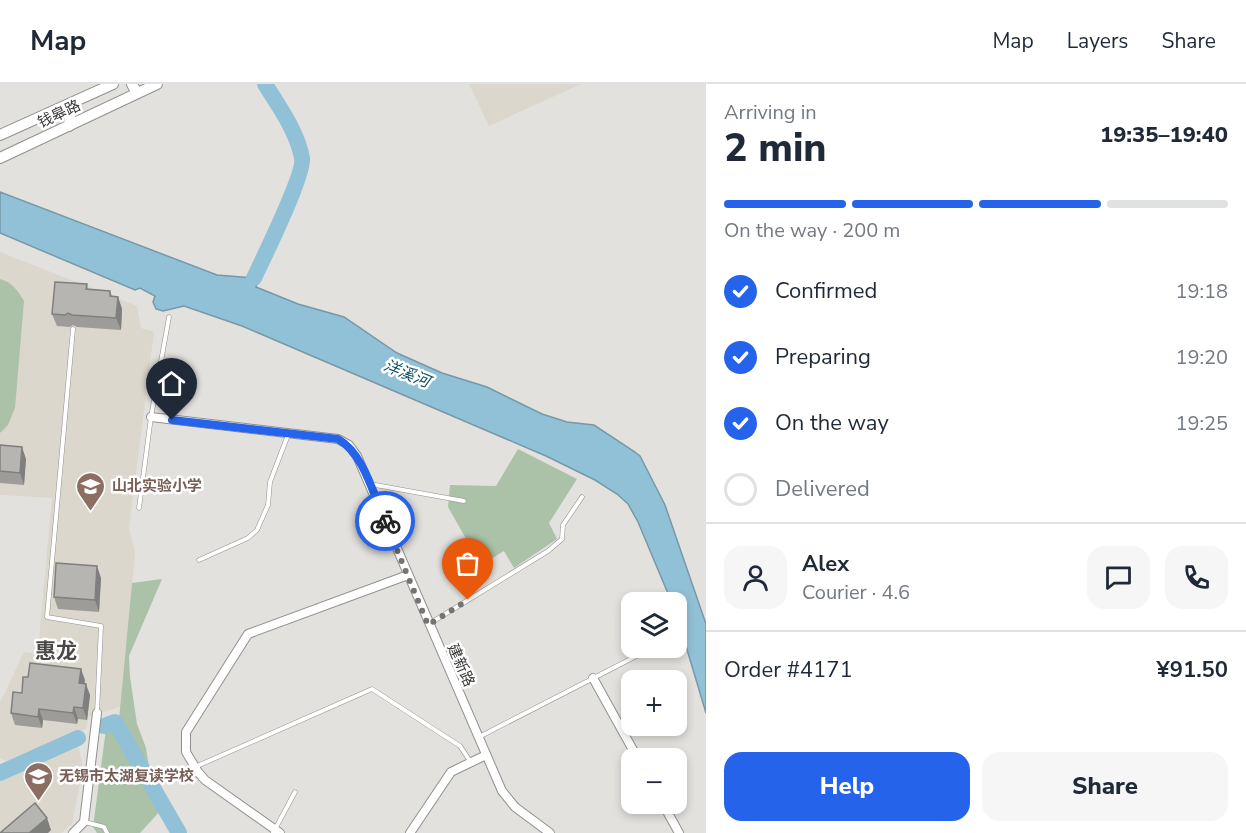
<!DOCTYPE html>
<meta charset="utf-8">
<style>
body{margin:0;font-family:"Nunito Sans","Noto Sans SC",sans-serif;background:#f6f6f7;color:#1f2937;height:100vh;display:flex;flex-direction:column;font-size:22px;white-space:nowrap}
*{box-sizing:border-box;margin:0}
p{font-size:20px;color:#747a83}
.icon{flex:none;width:33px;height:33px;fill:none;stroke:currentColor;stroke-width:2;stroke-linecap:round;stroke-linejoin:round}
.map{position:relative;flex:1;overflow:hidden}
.details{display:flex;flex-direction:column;background:#fff;width:540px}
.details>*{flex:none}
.controls{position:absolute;left:621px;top:508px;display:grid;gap:12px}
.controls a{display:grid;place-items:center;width:66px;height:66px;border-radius:12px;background:#fff;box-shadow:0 3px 9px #0003;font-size:30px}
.pin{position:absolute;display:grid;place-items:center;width:51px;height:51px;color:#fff;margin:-62px -26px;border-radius:50% 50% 50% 0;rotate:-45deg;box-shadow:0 0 6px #0007}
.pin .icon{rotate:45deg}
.courier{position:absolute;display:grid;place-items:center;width:60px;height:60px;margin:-30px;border:4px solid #2563eb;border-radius:50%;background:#fff;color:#222;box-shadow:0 2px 8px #0007}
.summary em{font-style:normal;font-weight:800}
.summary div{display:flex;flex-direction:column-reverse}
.summary{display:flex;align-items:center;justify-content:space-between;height:102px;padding:0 18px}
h1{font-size:39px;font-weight:800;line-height:45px}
.bar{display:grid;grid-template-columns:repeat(4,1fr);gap:9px 6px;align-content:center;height:72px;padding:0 18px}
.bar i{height:8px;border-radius:4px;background:#e0e1e3}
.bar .current{background:#2563eb}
.bar p{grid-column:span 4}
.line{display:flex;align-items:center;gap:15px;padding:0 18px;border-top:2px solid #e0e1e3}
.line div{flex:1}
.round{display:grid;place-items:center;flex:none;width:63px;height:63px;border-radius:18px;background:#f6f6f7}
ol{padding:0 18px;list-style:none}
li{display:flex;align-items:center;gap:18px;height:66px}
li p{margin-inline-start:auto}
li .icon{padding:6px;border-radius:50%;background:#2563eb;color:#fff;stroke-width:4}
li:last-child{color:#747a83}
li i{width:33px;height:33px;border:3px solid #e0e1e3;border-radius:50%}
.button{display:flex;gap:12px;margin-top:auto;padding:12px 18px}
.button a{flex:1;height:69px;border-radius:18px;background:#2563eb;color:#fff;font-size:24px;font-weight:800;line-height:69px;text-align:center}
.button a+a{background:#f6f6f7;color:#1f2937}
header{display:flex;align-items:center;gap:36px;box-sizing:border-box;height:84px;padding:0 30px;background:#fff;border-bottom:2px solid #e0e1e3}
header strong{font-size:28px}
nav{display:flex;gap:33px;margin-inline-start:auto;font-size:21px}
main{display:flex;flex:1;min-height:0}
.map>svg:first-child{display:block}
.built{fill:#dbd7cd}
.green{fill:#abc2a9}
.water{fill:#91c1d6;stroke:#7798a7;stroke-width:1.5}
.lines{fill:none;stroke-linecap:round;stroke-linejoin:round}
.river{stroke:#91c1d6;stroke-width:16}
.service-casing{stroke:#91908d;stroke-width:5}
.minor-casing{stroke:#91908d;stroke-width:10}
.tertiary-casing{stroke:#91908d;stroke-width:12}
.secondary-casing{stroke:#91908d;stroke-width:12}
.service{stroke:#fff;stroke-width:4}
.minor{stroke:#fff;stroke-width:8}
.tertiary{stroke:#fff;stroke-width:10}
.secondary{stroke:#fff;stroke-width:10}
.wall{fill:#9d9c99}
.shaded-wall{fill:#7f7f7d}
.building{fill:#b6b5b2;stroke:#7f7f7d;stroke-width:1.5}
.done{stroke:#757472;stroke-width:6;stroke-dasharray:0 10.8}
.route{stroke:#2563eb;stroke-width:8}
.labels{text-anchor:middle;stroke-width:5;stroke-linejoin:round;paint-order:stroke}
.street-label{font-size:15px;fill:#3a3938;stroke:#fff}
.education-label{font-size:15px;font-weight:bold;fill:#785e54;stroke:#fff;text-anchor:start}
.water-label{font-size:16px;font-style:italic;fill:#0c4e64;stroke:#fff}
.district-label{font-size:21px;font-weight:bold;fill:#4a4947;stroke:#fff}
</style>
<header>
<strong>Map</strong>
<nav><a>Map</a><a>Layers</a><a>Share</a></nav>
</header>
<main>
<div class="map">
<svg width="706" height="749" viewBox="0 0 706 749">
<rect width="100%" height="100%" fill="#e2e1de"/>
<!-- built -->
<g class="built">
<path d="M469,0H581L489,42Z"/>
<path d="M0,168L137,222L141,244L154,248L129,444L135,469L120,623L89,632L86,645L6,677L0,674V619L24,568L33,569L38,566L52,414L0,411Z"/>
<path d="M78,660L83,684L72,740L61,749H0V696Z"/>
</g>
<!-- green -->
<g class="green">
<path d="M0,195C12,198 18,207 24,217L15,324L8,341L0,349Z"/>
<path d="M518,365L577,395L549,439L557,455L514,484L504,467L481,481L448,423L450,401L496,402Z"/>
<path d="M162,495L129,572L130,593L137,640L146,664L149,684L119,635L132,499Z"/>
<path d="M113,643L161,726L140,749H97L93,743L106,645Z"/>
</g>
<!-- water -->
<path class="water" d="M0,108L217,191L254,194L258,197L256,203L298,220L344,233L397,269L442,289L487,303L542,330L567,338L594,341L635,368L640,372L665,421L706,540V629L677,532L676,519H672L638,438L628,420L617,410L595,396L546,372L242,242L184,222L163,227L156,225L153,218L155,212L140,204L135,206L0,149Z"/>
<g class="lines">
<!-- river -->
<g class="river">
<path d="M254,194C263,175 305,89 302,74C297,47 279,23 265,0"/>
<path d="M104,642L115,638L179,749"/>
<path d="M0,689L78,654"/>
</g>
<defs>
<g id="service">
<path d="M73,245L47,533L101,542L97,629"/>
<path d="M370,400L464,417"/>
<path d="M139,424L151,333L169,233"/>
<path d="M199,476L248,454L257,446L268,421L270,398L288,351"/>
<path d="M429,540L548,467L562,455L563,441L582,413"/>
<path d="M676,551L679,550"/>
<path d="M479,653L652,564"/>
<path d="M195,683L372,605L460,662L470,677"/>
<path d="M85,738L104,743L107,749"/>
<path d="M273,749L295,708"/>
</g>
<g id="minor">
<path d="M151,333L338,355L349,361L357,372L502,707L515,723L550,749"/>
<path d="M593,594L638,675"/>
<path d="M663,720L679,749"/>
<path d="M73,749L84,738L97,629"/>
<path d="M280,749L205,696L198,688L186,668V648L248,550L408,491"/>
<path d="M410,749L451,688L486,671"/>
</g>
<path id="tertiary" d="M132,0L137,9"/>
<g id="secondary">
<path d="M59,25L70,32L69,42"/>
<path d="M0,51L113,0"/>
<path d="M0,74L157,0"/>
</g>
</defs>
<!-- service casing -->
<use href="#service" class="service-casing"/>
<!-- minor casing -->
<use href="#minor" class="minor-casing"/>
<!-- tertiary casing -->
<use href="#tertiary" class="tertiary-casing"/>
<!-- secondary casing -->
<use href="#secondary" class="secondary-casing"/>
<!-- service -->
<use href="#service" class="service"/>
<!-- minor -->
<use href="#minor" class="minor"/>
<!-- tertiary -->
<use href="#tertiary" class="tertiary"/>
<!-- secondary -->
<use href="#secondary" class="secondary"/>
</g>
<!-- wall -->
<g class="wall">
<path d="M87,200L88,205L110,207L112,212L118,213L122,225L121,246L77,243L73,241L70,243L57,242L52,230Z"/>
<path d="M0,361L26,375L24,401L0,399Z"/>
<path d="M101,494L99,528L58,525L54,513Z"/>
<path d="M28,593L85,596L84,600L90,611L87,636L78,635L77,640L43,636L42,644L15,641L11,629L22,609Z"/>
</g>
<!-- shaded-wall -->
<g class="shaded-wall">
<path d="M118,213L122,225L121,246L116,234Z"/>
<path d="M22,363L26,375L24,401L20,389Z"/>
<path d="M97,482L101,494L99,528L95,516Z"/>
<path d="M81,585L85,596L83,611L79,599Z"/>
<path d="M86,600L90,611L87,636L83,624Z"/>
<path d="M74,623L78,635L77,640L73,629Z"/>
<path d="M39,625L43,636L42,644L38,633Z"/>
<path d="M47,734L51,746L48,749H29Z"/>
</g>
<!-- building -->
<g class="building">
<path d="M55,198L87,200L86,205L110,207V212L118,213L116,234L72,231L68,229L65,231L52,230Z"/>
<path d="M0,361L22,363L20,389L0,387Z"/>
<path d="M56,479L97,482L95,516L54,513Z"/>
<path d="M30,579L81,585L79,599L86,600L83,624L74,623L73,629L39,625L38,633L11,629L13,608L22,609L23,593H28Z"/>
<path d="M35,719L47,734L29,749H0Z"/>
</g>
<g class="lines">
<!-- done -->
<path class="done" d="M385,437L428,541L468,516"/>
<!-- route -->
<path class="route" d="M172,336L338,355C364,370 373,410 385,437"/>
</g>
<!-- icons -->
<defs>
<symbol id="school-pin" viewBox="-11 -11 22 30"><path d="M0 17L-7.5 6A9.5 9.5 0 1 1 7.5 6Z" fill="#8d6e63" stroke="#fff"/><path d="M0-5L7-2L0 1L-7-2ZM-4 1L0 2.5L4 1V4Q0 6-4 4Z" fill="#fff"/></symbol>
</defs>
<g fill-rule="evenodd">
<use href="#school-pin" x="74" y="386" width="33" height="45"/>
<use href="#school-pin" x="22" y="676" width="33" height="45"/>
</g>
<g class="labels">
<!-- street labels -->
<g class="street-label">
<text transform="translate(59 30) rotate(-25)" y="5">钱皋路</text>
<text transform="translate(461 581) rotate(66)" y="5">建新路</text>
</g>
<!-- education labels -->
<g class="education-label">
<text x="112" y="407">山北实验小学</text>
<text x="59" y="697">无锡市太湖复读学校</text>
</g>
<!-- water labels -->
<g class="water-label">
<text transform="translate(407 289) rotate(22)" y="6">洋溪河</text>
</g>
<!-- district labels -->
<g class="district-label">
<text x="56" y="574">惠龙</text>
</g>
</g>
</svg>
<div class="controls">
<a><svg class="icon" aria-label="layers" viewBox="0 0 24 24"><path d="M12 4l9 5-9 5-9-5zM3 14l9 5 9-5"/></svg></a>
<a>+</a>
<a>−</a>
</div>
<div class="pin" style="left:468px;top:516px;background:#ea580c"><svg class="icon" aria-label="bag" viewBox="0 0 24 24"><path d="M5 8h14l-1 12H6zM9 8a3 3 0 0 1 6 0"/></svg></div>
<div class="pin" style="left:172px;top:336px;background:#1f2937"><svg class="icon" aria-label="home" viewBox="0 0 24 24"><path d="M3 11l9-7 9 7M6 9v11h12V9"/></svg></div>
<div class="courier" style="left:385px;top:437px"><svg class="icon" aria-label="bike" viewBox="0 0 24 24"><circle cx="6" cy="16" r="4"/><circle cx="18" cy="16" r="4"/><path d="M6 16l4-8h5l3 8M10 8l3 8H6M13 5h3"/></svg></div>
</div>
<section class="details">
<div class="summary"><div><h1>2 min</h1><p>Arriving in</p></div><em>19:35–19:40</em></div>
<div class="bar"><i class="current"></i><i class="current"></i><i class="current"></i><i></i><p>On the way · 200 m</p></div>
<ol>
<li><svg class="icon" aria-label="check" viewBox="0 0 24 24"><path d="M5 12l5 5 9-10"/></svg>Confirmed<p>19:18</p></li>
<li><svg class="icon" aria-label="check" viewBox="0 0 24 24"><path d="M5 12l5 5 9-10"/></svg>Preparing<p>19:20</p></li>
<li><svg class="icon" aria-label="check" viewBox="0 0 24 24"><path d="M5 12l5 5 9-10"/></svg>On the way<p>19:25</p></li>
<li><i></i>Delivered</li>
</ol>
<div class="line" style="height:108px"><a class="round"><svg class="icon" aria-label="person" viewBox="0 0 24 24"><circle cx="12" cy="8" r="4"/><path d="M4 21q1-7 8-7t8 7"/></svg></a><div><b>Alex</b><p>Courier · 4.6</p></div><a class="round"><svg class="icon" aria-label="chat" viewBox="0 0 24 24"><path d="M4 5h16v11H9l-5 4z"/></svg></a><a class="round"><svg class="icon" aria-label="phone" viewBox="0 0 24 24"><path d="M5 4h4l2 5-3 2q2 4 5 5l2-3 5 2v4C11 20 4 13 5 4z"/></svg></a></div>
<div class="line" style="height:78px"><div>Order #4171</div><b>¥91.50</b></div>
<div class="button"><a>Help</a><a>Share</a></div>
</section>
</main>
